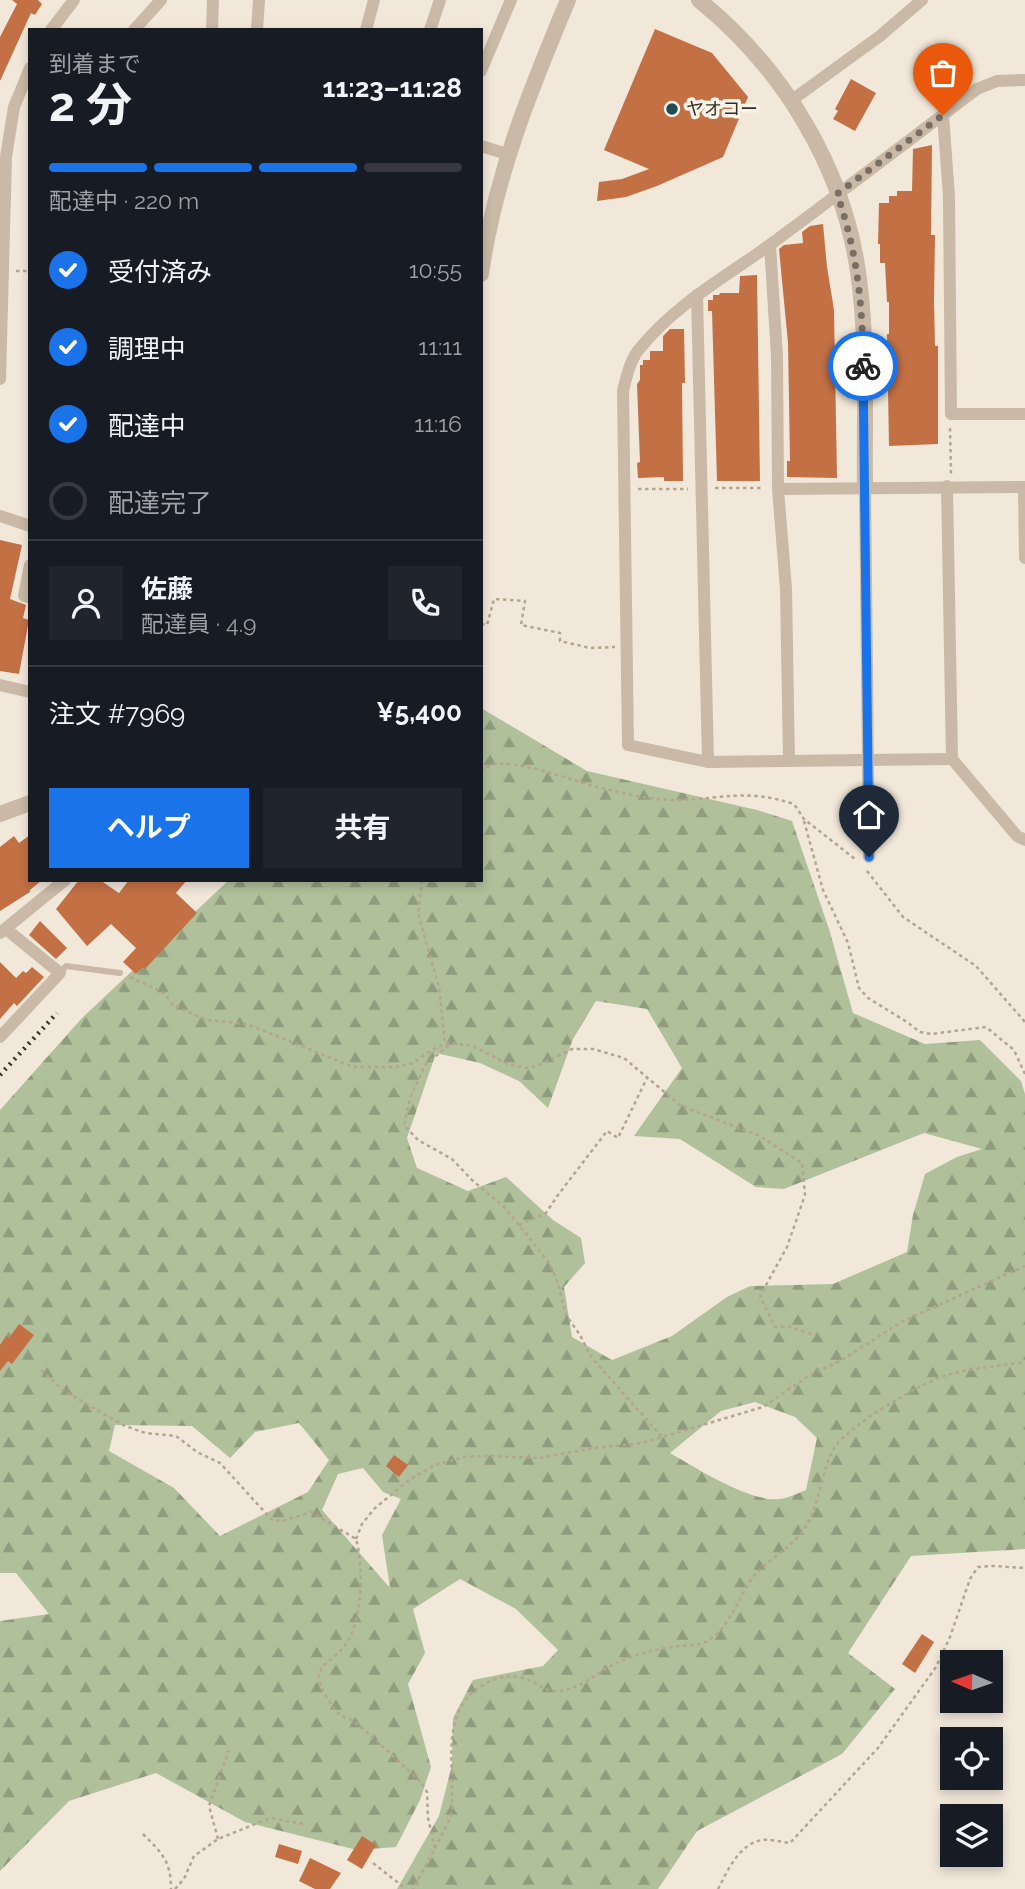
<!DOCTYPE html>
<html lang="ja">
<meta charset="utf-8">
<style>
body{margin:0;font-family:Raleway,"Noto Sans JP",sans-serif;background:#20242c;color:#f1f3f6;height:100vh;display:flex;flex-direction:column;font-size:26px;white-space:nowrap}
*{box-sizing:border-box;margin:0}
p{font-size:23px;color:#9ea1a6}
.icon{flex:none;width:38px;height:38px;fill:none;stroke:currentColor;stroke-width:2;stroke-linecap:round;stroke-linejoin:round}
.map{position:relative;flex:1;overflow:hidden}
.side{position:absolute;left:28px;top:28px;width:455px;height:854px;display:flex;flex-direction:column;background:#171b24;border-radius:0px;box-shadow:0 4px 10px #0003}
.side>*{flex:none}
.needle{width:46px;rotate:272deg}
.tools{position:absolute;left:940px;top:1650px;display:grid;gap:14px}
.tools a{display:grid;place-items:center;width:63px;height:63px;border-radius:0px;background:#171b24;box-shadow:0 4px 10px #0003;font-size:35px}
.pin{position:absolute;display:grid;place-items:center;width:60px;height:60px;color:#fff;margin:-72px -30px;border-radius:50% 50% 50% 0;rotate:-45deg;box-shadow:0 0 7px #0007}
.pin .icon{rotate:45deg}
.courier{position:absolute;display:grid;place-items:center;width:70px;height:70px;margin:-35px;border:5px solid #1a73e8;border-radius:50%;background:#fff;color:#222;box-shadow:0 2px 9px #0007}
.head em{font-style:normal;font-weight:700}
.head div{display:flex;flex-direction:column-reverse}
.head{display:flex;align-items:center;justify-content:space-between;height:119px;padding:0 21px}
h1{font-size:46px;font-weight:700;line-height:52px}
.bar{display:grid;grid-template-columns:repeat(4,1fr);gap:10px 7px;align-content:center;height:84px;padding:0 21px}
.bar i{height:9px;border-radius:5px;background:#363941}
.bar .on{background:#1a73e8}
.bar p{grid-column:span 4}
.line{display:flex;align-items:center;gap:18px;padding:0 21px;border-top:2px solid #363941}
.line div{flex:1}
.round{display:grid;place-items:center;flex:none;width:74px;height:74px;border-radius:0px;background:#20242c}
ol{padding:0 21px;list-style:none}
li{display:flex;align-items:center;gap:21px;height:77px}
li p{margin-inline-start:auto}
li .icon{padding:7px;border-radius:50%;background:#1a73e8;color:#fff;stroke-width:4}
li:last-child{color:#9ea1a6}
li i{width:38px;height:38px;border:4px solid #363941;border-radius:50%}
.action{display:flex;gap:14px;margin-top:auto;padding:14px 21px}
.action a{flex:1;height:80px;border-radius:0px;background:#1a73e8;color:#fff;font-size:28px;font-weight:700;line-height:80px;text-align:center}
.action a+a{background:#20242c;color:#f1f3f6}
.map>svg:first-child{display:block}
.forest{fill:url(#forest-firs);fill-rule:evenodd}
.building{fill:#c47045}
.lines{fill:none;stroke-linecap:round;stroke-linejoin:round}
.path{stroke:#b4a490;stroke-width:2.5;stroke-dasharray:3.5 3.5;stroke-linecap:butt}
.service{stroke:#c9b9a6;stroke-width:6}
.minor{stroke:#c9b9a6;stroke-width:12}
.tertiary{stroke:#c9b9a6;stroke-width:16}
.rail{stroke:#352d27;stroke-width:4.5;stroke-dasharray:2 5;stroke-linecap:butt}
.done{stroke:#776e66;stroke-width:7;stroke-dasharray:0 12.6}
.route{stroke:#1a73e8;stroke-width:9}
.poi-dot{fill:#1d4c56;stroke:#f9f2e6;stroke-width:2.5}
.labels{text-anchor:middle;stroke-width:7;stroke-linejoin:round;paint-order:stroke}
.poi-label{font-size:18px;fill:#352d27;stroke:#f9f2e6;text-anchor:start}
</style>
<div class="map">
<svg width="1025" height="1889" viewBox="0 0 1025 1889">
<defs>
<pattern id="forest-firs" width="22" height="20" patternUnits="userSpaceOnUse" patternTransform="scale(1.75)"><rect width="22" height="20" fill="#afc09a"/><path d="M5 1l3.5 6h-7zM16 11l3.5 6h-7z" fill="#8f9c7e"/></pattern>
</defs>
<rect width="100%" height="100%" fill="#f1e8da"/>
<!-- forest -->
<path class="forest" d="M481,708L587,771L757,810L792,821L829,929L853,1013L925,1044L980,1040L1021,1081L1025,1094V1549L911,1556L848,1653L895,1689L842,1754L697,1831L658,1889H397L439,1816L452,1765L453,1718L473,1680L543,1666L558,1650L516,1609L460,1579L413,1609L425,1653L408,1684L431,1767L420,1800L396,1847L357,1850L245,1822L156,1773L69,1801L0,1871V1621L49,1614L16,1573H0V1110L82,1018L229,880H481ZM596,1001L647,1009L682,1068L634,1136L680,1139L756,1187L784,1189L924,1133L982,1149L957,1157L925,1174L913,1215L907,1252L833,1284L750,1286L727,1297L672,1336L612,1360L572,1337L564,1287L585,1263L581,1238L553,1220L506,1177L468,1191L417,1168L407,1138L436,1053L480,1063L519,1081L548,1108L573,1039ZM755,1402L795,1417L817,1438L806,1490C798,1493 789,1498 780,1499C751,1503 696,1468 670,1453L721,1411ZM299,1423L329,1460L308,1492L220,1536L174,1488L109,1451L115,1425L192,1426L230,1458L255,1432ZM363,1468L383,1492L401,1499L382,1535L390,1588L322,1510L338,1474Z"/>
<!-- building -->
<g class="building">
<path d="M12,0H38L42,4L35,15L31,13L0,81V37L17,4Z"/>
<path d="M655,29L712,53L748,97L723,157L657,186L626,197L597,201L599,182L622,179L649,169L604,150Z"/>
<path d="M851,79L876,93L855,131L833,119L838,111L835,109Z"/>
<path d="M932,145L931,235H935L934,302L935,346H938V444L889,446L887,334H889V302H887L885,263H880V244H878L879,203H889V196H897V191H912L913,149Z"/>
<path d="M823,224L827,267L834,310L837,478L787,477V461H790L788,343L779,249L784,245L803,243L802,232L810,226Z"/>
<path d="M757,275L760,481H717L712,311H708V300H713V295H719L720,293H739L740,276Z"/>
<path d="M670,329H684L685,383H682L683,481H664V477L638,478L637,463L640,462L637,384L640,380V365H643V360H650V351H663V336Z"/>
<path d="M0,540L22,545L10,599L26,605L23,618L29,620L19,674L0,671Z"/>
<path d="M30,835V880H42L30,890V892L0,911V847L14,836L19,843Z"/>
<path d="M79,880H100L119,893L129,880H187L176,893L197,913L145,969L143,967L136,974L123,962L136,948L111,924L87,946L56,909Z"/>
<path d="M40,921L67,948L56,959L29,935Z"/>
<path d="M0,962L16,978L23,971L26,973L32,967L44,977L17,1006L14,1003L0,1019Z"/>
<path d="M19,1324L34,1335L12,1364L8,1361L0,1371V1345L6,1336L9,1338Z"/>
<path d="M394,1455L408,1465L399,1477L386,1466Z"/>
<path d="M922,1634L934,1642L915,1673L902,1664Z"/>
<path d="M362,1836L376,1845L362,1869L347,1860Z"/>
<path d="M279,1844L302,1851L298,1864L275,1857Z"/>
<path d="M310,1858L341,1873L330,1889H315L299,1881Z"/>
</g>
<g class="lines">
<!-- path -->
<g class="path">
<path d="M16,271H30"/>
<path d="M950,428L951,474"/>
<path d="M715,488H764"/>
<path d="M638,489H688"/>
<path d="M481,624L487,625L494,599L525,601L521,625L560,633V641L590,648L615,647"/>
<path d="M481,771C482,771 490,766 490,765C513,757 576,782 601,788C626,794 655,801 681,800C726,798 748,789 794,804L804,819L855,859"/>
<path d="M804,821L823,890L848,943L859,988L868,998L907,1022L920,1032L931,1034L986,1027L1014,1050L1025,1074"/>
<path d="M867,871L903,917L976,966L1025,1022"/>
<path d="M422,880L418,914L439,987L445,1044"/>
<path d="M130,977L164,993L173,1005L206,1020L247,1024L353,1067H395L411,1064L437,1047L451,1043L473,1046L508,1064L528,1068L541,1064L572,1049H593L624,1058L681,1106L758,1135L802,1163L805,1195L787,1247L760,1296L775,1327H791L816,1336"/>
<path d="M449,1045L425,1065L410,1098L404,1125L418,1140L452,1159L472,1180L503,1206L519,1225L550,1264L558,1284L566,1315L580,1335L591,1357L663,1438"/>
<path d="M519,1225L546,1213L558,1195L607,1131L618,1138L647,1078"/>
<path d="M41,1370L64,1391L123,1425L145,1433L176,1436L197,1452L220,1463L272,1520L283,1521L311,1512L356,1539C364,1567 363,1625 343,1648C336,1657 321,1663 319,1676C318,1684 332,1708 338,1713C343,1718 351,1719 357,1724C379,1742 399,1762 420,1781L427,1792L428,1818L435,1848L413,1889"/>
<path d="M356,1539L362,1524L374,1509L409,1480L435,1465L464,1457L487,1456L540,1458L594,1448L642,1443L763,1407L810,1375L840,1361L903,1321L1025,1266"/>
<path d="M143,1834C162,1853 171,1861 171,1889"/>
<path d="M218,1839L209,1806L229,1750"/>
<path d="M435,1848C440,1837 448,1825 451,1814C453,1808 452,1800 452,1793C453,1761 445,1723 468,1697C482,1682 506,1671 526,1679C538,1683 546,1693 560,1691C581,1688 597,1673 616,1663C633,1655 653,1650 672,1647C681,1645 694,1646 703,1643C728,1633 737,1600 751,1580C765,1560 790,1550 804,1529C820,1506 820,1475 833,1450C844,1428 922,1382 947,1375C972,1368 999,1366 1025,1362"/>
<path d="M373,1863L406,1889"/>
<path d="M175,1889L184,1879L194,1856L218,1839L270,1818L303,1824"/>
<path d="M718,1889C728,1870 739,1844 762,1840C770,1839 782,1842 790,1843L878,1748L936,1667L950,1637L970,1579L978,1567L993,1566L1025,1568"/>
</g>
<!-- service -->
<path class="service" d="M60,973L66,966L120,973"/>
<!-- minor -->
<g class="minor">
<path d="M51,30L74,0"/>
<path d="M134,30L161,0"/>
<path d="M212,30L213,0"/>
<path d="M257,30L259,0"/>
<path d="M366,30L374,0"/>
<path d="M430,30L440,0"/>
<path d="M481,71L511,0"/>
<path d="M792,100L880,36L922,0"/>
<path d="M943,115L949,197L951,414H1025"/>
<path d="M481,146L507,154"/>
<path d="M770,245L777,356L778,489L786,589L789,761"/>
<path d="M697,295L708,762"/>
<path d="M0,379L6,157L14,107L30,68"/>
<path d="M947,486L952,759L1017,836L1025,840"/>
<path d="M865,487L869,857"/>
<path d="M1024,487L1025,558"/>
<path d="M778,489L1025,487"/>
<path d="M0,516L30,526"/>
<path d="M30,565L24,596L30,597"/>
<path d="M0,685L30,692"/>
<path d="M952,759L708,762L628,745L623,391C627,375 630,359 641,347C676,304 727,276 771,244C840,193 908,141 977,89L997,81L1025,80"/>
<path d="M0,933L65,880"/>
<path d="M0,1037L60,973L6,929"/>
</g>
<!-- tertiary -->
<g class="tertiary">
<path d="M699,0C784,69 845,169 859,279C868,348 864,418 865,487"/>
<path d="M481,274C495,176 530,91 568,0"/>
<path d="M0,814L30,803"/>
</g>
<!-- rail -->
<path class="rail" d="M0,1075L57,1013"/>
</g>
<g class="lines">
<!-- done -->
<path class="done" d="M863,366C863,306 857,250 837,194L943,115"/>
<!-- route -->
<path class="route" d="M863,366L869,857"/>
</g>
<!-- markers -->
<circle class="poi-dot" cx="672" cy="109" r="7"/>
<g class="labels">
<!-- poi labels -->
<g class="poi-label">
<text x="686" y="115">ヤオコー</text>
</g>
</g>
</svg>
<div class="tools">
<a><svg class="needle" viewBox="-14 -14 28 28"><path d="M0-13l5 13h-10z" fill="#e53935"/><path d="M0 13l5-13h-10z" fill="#9ea1a6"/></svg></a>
<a><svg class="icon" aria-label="locate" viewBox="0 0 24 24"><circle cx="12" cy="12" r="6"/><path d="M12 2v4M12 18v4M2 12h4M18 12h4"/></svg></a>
<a><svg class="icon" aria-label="layers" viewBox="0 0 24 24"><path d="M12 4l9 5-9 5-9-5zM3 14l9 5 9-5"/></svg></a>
</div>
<div class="pin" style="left:943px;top:115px;background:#ea580c"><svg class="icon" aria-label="bag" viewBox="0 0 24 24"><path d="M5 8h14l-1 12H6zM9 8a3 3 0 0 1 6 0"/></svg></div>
<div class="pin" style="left:869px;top:857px;background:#1f2937"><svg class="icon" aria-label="home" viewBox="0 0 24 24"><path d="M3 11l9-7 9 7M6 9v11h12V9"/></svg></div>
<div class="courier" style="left:863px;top:366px"><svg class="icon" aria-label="bike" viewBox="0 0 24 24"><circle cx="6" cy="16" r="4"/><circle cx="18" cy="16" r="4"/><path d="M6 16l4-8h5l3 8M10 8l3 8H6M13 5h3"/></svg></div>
<section class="side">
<div class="head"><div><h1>2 分</h1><p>到着まで</p></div><em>11:23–11:28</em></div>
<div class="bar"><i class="on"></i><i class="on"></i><i class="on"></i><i></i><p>配達中 · 220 m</p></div>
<ol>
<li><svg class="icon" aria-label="check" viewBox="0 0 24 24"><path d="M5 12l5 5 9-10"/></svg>受付済み<p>10:55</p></li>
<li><svg class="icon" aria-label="check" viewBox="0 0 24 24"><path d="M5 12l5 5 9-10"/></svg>調理中<p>11:11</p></li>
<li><svg class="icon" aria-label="check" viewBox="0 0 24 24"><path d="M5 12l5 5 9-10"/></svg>配達中<p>11:16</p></li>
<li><i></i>配達完了</li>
</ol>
<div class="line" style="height:126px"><a class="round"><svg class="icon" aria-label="person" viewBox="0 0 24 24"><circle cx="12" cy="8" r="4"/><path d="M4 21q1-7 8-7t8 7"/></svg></a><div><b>佐藤</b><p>配達員 · 4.9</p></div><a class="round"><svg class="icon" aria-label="phone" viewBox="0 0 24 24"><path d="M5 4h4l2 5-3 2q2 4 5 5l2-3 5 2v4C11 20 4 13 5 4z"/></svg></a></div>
<div class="line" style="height:91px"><div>注文 #7969</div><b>¥5,400</b></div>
<div class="action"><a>ヘルプ</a><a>共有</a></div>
</section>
</div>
